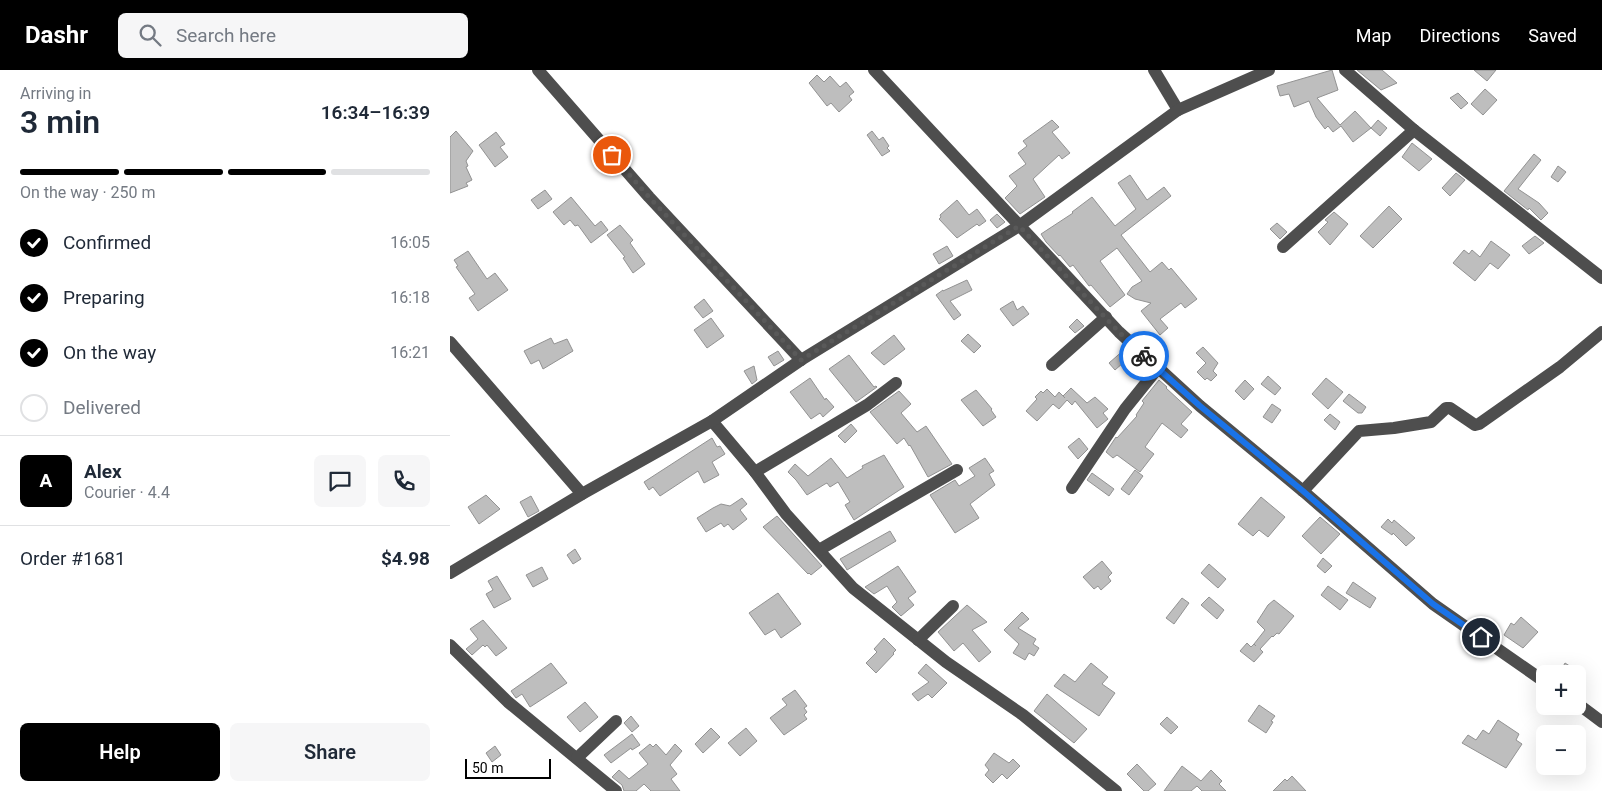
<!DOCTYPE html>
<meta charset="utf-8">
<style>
body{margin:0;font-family:Roboto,sans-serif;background:#f6f6f7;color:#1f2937;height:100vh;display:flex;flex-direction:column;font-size:19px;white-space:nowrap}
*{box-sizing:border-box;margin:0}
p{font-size:16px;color:#747a83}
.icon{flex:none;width:28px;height:28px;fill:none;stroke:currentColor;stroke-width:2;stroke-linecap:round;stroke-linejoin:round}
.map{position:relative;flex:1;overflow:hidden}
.drawer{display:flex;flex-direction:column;background:#fff;width:450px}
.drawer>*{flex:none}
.fabs{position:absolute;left:1086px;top:595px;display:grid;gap:10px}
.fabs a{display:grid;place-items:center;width:50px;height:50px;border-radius:8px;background:#fff;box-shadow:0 5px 20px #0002;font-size:25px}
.scale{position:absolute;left:15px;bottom:12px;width:86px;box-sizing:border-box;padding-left:5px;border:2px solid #000;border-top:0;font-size:14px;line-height:18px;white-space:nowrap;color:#000;-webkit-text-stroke:4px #fff;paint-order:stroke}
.pin{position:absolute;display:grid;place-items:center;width:42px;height:42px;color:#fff;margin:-21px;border:2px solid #fff;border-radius:50%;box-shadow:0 1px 5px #0007}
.courier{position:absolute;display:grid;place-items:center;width:50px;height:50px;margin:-25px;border:4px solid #1a73e8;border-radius:50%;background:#fff;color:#222;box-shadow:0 1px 6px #0007}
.summary em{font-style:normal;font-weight:600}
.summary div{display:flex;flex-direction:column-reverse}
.summary{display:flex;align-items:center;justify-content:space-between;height:85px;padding:0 20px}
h1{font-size:32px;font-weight:600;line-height:38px}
.bar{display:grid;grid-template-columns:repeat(4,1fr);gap:8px 5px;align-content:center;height:60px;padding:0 20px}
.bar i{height:6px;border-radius:4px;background:#e0e1e3}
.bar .selected{background:#000}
.bar p{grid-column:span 4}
.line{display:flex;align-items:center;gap:12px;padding:0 20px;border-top:1px solid #e0e1e3}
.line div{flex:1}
.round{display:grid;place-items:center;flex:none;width:52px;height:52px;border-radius:8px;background:#f6f6f7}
ol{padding:0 20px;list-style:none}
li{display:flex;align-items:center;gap:15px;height:55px}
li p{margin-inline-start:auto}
li .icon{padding:5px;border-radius:50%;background:#000;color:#fff;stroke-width:4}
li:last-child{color:#747a83}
li i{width:28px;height:28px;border:2px solid #e0e1e3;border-radius:50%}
.button{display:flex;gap:10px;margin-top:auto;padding:10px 20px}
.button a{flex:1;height:58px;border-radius:8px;background:#000;color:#fff;font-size:20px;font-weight:600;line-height:58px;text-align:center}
.button a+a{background:#f6f6f7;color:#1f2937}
header{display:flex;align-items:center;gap:30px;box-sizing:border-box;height:70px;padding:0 25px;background:#000;color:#fff}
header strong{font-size:24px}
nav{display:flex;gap:28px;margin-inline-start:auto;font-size:18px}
.search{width:350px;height:45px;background:#f6f6f7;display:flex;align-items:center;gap:12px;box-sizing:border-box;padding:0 18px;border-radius:8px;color:#747a83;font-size:19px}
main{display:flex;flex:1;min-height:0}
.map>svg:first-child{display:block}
.building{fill:#bebebe;stroke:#929292}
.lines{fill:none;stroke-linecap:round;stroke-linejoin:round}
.minor{stroke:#4e4e4e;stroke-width:12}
.done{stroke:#595959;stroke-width:5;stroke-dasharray:0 9}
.route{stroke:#1a73e8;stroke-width:6}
</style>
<header>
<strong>Dashr</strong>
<div class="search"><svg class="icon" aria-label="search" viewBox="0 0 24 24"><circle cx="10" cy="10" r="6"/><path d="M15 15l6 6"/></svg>Search here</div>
<nav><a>Map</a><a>Directions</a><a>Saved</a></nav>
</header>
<main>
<section class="drawer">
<div class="summary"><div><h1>3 min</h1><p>Arriving in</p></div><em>16:34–16:39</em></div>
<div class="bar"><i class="selected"></i><i class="selected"></i><i class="selected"></i><i></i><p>On the way · 250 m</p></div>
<ol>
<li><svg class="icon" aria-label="check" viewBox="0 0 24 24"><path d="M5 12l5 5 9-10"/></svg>Confirmed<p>16:05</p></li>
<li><svg class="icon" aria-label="check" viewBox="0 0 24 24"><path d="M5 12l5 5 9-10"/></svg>Preparing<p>16:18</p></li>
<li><svg class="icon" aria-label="check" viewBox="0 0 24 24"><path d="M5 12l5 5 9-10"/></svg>On the way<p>16:21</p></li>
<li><i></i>Delivered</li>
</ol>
<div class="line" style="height:90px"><b class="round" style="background:#000;color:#fff">A</b><div><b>Alex</b><p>Courier · 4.4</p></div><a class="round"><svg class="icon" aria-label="chat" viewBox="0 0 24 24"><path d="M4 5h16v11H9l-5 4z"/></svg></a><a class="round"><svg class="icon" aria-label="phone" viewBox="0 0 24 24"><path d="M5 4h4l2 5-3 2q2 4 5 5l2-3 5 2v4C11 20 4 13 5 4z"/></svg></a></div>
<div class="line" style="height:65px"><div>Order #1681</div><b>$4.98</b></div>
<div class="button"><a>Help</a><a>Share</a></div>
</section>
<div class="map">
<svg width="1152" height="721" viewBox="0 0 1152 721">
<rect width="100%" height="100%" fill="#fff"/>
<!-- building -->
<g class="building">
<path d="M882,0L888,20L867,28L890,55L905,41L921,58L903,72L891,56L883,62L878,56L875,59L866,47L859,31L844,37L839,24L830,26L827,16Z"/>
<path d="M907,0H932L947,13L931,20Z"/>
<path d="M1024,0H1046L1037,11Z"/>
<path d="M367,5L374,12L380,6L390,17L396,12L404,22L399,26L402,30L389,42L381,33L377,36L359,13Z"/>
<path d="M1035,19L1047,30L1033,45L1021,34Z"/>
<path d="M1008,23L1018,33L1011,39L1000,28Z"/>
<path d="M602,50L609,57L602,62L620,83L612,89L609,85L583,109L595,127L570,144L555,128L567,116L559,106L576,94L568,83L577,76L573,71Z"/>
<path d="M928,50L937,58L930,66L921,58Z"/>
<path d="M6,61L23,81L16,91L18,96L16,97L22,110L16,113L18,116L0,123V67Z"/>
<path d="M422,61L429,70L433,67L439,76L437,78L440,81L432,86L417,65Z"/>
<path d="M46,62L55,74L50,77L58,87L45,97L29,75Z"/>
<path d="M962,73L982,89L969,101L952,87Z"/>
<path d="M1084,84L1091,90L1068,119L1089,133L1098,143L1091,150L1079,138L1078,140L1054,121Z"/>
<path d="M1108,96L1116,102L1108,112L1101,107Z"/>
<path d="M1006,103L1015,110L1000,126L992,118Z"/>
<path d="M680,105L697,130L714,117L721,126L671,165L700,202L712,192L719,200L721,198L747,229L735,238L731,233L710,249L718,258L710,265L691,241L701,233L685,229L677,224L682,217L692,211L667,178L650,191L675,225L660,237L641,215L639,216L623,195L620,197L610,185L609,186L596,172L591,164L623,143L622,142L642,127L665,156L686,139L668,113Z"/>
<path d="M95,120L102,129L88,139L81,130Z"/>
<path d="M121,127L145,156L151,151L158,160L141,173L128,155L125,156L120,150L114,155L103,142Z"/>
<path d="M507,130L519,145L527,139L536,151L529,156L527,154L507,168L489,149L491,147L490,145Z"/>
<path d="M939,136L952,149L923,178L910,166Z"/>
<path d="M884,142L898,154L880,175L868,162L878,152L875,150Z"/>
<path d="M547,144L555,152L547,158L540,150Z"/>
<path d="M827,153L837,162L830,169L820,159Z"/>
<path d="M170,155L183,170L180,173L195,194L183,203L173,188L175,187L157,165Z"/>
<path d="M1085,166L1094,173L1079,184L1072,176Z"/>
<path d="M1041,171L1060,185L1048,199L1040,193L1025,211L1003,193L1014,180L1019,184L1022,180L1030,187Z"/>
<path d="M497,176L503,186L489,194L483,184Z"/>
<path d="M18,181L37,209L45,203L58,220L28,241L19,228L25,224L6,197L8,196L4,190Z"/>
<path d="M517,210L522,220L500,231L511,245L504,250L486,225L493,220V221Z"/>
<path d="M254,229L263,241L253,248L244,237Z"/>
<path d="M563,231L567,240L573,236L579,244L563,256L550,239Z"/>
<path d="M261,248L274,266L257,278L244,260Z"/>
<path d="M627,249L634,256L625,263L619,257Z"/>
<path d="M518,264L531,276L524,283L511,271Z"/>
<path d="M444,265L455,279L434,295L421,283Z"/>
<path d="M101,268L104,274L117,269L123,281L93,299L89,290L81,294L74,281Z"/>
<path d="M753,277L768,293L763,301L767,305L761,311L757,308L755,310L747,302L756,293L746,283Z"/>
<path d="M675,279L682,285L665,300L659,293Z"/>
<path d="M328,281L334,290L324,296L318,287Z"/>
<path d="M399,285L424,317L426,316L427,317L406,332L379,299Z"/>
<path d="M304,296L307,310L302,314L294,301Z"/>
<path d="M818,306L831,318L825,325L811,314Z"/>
<path d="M360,308L375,330L376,328L384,337L373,347L370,343L361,349L340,322Z"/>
<path d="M876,308L893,322L878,339L862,324Z"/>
<path d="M709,310L717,317L716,318L742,342L731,354L738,360L731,368L712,353L695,377L704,384L690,402L667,385L663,388L656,382L666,367L667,368L687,346L686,345L694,333L692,331Z"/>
<path d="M795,310L804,319L794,330L785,321Z"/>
<path d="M621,318L637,333L645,327L658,339L653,343L658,349L647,358L625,331L622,335L617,330L609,339L603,334L587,351L576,341L587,329L585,327L591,321L593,323L597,319L605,327L609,322L615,328L613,326Z"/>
<path d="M526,320L542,339L541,340L546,347L533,356L511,330Z"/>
<path d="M449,321L461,334L451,343L467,362L476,356L502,394L478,407L460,375L459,376L454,368L447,374L420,342Z"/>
<path d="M899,324L916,337L912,343H908L893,331Z"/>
<path d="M822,334L831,340L822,353L813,347Z"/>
<path d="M880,344L890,352L885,360L874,350Z"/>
<path d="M401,354L407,361L395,373L388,366Z"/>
<path d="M262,368L267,377L270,376L275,384L262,392L269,405L254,413L248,401L210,426L203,417L199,420L194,412Z"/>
<path d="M629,368L638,379L628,389L618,377Z"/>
<path d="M434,385L454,417L404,450L395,435L400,432L388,412L380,417L377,413L375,414L357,425L346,410L338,402L345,394L358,406L381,388L397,408L413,398L412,396Z"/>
<path d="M535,388L544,401L539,404L545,415L520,434L529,448L505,463L480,425L505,410L509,416L525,406L519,398Z"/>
<path d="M685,400L693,406L679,425L671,419Z"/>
<path d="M642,403L664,419L659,426L637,410Z"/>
<path d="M36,425L50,439L29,454L18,437Z"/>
<path d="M81,426L89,441L78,447L70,432Z"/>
<path d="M811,427L835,447L818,467L809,460L803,466L788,454Z"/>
<path d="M292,428L297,434L290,440L297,449L283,460L278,454L274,457L271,453L256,462L247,448L263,438L271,434L280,436Z"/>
<path d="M327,446L372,496L361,505L359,503L358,504L313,457Z"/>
<path d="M870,447L890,464L871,484L852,466Z"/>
<path d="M938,449L942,453L944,450L965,468L956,476L943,463L942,465L931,457Z"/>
<path d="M440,461L446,471L397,500L396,498L390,489Z"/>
<path d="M125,479L131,489L123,494L117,485Z"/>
<path d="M873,488L882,496L875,503L867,496Z"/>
<path d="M652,491L662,503L658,507L661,511L651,520L648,516L644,519L633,507Z"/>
<path d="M759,494L776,509L768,518L751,503Z"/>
<path d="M448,496L466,522L458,528L464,535L451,546L442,537L447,532L437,516L424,524L415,517Z"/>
<path d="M92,497L98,509L83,517L76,505Z"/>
<path d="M47,506L61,529L44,538L36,524L43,520L38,511Z"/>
<path d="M903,512L926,528L920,538L896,523Z"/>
<path d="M878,516L898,530L890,540L871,525Z"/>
<path d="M328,523L351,554L331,568L325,559L315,565L299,543Z"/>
<path d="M759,527L774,540L767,549L751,535Z"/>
<path d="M732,528L739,533L724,554L716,548Z"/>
<path d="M824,530L844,546L829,564L827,563L823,567L822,566L810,579L813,582L804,592L790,581L797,573L801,577L804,574L806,576L804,574L815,560L807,552L818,535Z"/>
<path d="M517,535L537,552L522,560L541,582L529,592L513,573L504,581L488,562Z"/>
<path d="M572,542L579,549L568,558L586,569L583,574L589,578L584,586L579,583L575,590L563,583L569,574L554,560Z"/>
<path d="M1071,547L1088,562L1073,578L1054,565L1061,553L1064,555Z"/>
<path d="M33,550L57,578L46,586L37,575L35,577L33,575L22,585L16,579L28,569L20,559Z"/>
<path d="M434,568L446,580L443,583L444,584L426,603L416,593L427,582L424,579Z"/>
<path d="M101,593L117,613L80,637L72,624L66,628L61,621Z"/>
<path d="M641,593L658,607L652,614L665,623L649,646L604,616L614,604L625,612Z"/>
<path d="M1115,593L1132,604H1109Z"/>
<path d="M476,594L497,613L482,628L478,624L468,631L462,624L479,612L468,603Z"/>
<path d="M345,620L357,636L354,638L357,642L354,645L357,649L334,665L320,648L337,635L332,629Z"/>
<path d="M597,624L637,659L624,673L584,641Z"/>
<path d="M135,632L148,647L130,662L117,647Z"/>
<path d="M809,635L825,646L821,651L823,652L816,663L798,651Z"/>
<path d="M181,646L189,656L182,662L174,653Z"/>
<path d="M717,647L728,657L721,664L710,654Z"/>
<path d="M1048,650L1069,664L1066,670L1072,674L1056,698L1012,673L1018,665L1026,670L1033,660L1039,664Z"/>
<path d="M261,658L270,667L253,683L245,674Z"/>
<path d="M296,658L307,671L290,686L278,673Z"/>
<path d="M182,664L190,675L182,680L181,678L161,693L154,685Z"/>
<path d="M200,674L203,677L206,674L216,685L225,674L232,681L220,695L227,704L221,709L230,721H201L194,714L186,721H174L172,715L162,707L169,700L179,709L198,694L189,683Z"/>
<path d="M45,676L51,685L42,692L36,683Z"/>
<path d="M544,683L559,693L563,689L570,696L557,709L552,704L543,713L535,705L539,700L535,695Z"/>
<path d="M687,694L706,714L698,721H694L677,704Z"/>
<path d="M732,696L751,711L761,700L772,711L769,714L776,721H752L747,716L741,721H714Z"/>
<path d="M842,706L856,721H823L835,709L837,711Z"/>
</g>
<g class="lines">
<!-- minor -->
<g class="minor">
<path d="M88,0L199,127L351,290"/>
<path d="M424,0L669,262L750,336L853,421L983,534L1095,612"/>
<path d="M704,0L728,40"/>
<path d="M895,0L964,60L1152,208"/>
<path d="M833,177L964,60"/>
<path d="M0,272L132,424"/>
<path d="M602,295L656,247"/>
<path d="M262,351L305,402L336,444L403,518L496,592L573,645L666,721"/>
<path d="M305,402L417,335L446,313"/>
<path d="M622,418L675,339L708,298"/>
<path d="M853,421L909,361L944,358L981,352L996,338H1000L1025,355L1029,354L1110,297L1152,262"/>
<path d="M369,480L507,400"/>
<path d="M0,503L132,424L262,351L351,290L569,156L728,40L819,0"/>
<path d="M468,570L503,536"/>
<path d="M0,575L58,632L166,721"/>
<path d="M1128,634L1152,652"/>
<path d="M127,688L166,651"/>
</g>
</g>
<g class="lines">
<!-- done -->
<path class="done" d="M162,85L199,127L351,290L569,156L669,262L694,286"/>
<!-- route -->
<path class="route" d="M694,286L750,336L853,421L983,534L1031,567"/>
</g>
</svg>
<div class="fabs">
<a>+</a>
<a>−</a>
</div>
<div class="scale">50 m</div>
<div class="pin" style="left:162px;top:85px;background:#ea580c"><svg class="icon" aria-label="bag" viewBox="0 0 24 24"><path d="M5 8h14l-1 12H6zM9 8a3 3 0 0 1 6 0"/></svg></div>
<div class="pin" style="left:1031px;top:567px;background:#1f2937"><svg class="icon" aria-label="home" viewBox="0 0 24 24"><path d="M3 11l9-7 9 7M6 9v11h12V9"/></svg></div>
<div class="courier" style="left:694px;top:286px"><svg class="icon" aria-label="bike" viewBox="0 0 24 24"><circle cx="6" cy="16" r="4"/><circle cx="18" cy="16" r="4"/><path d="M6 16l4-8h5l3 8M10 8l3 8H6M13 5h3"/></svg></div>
</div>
</main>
